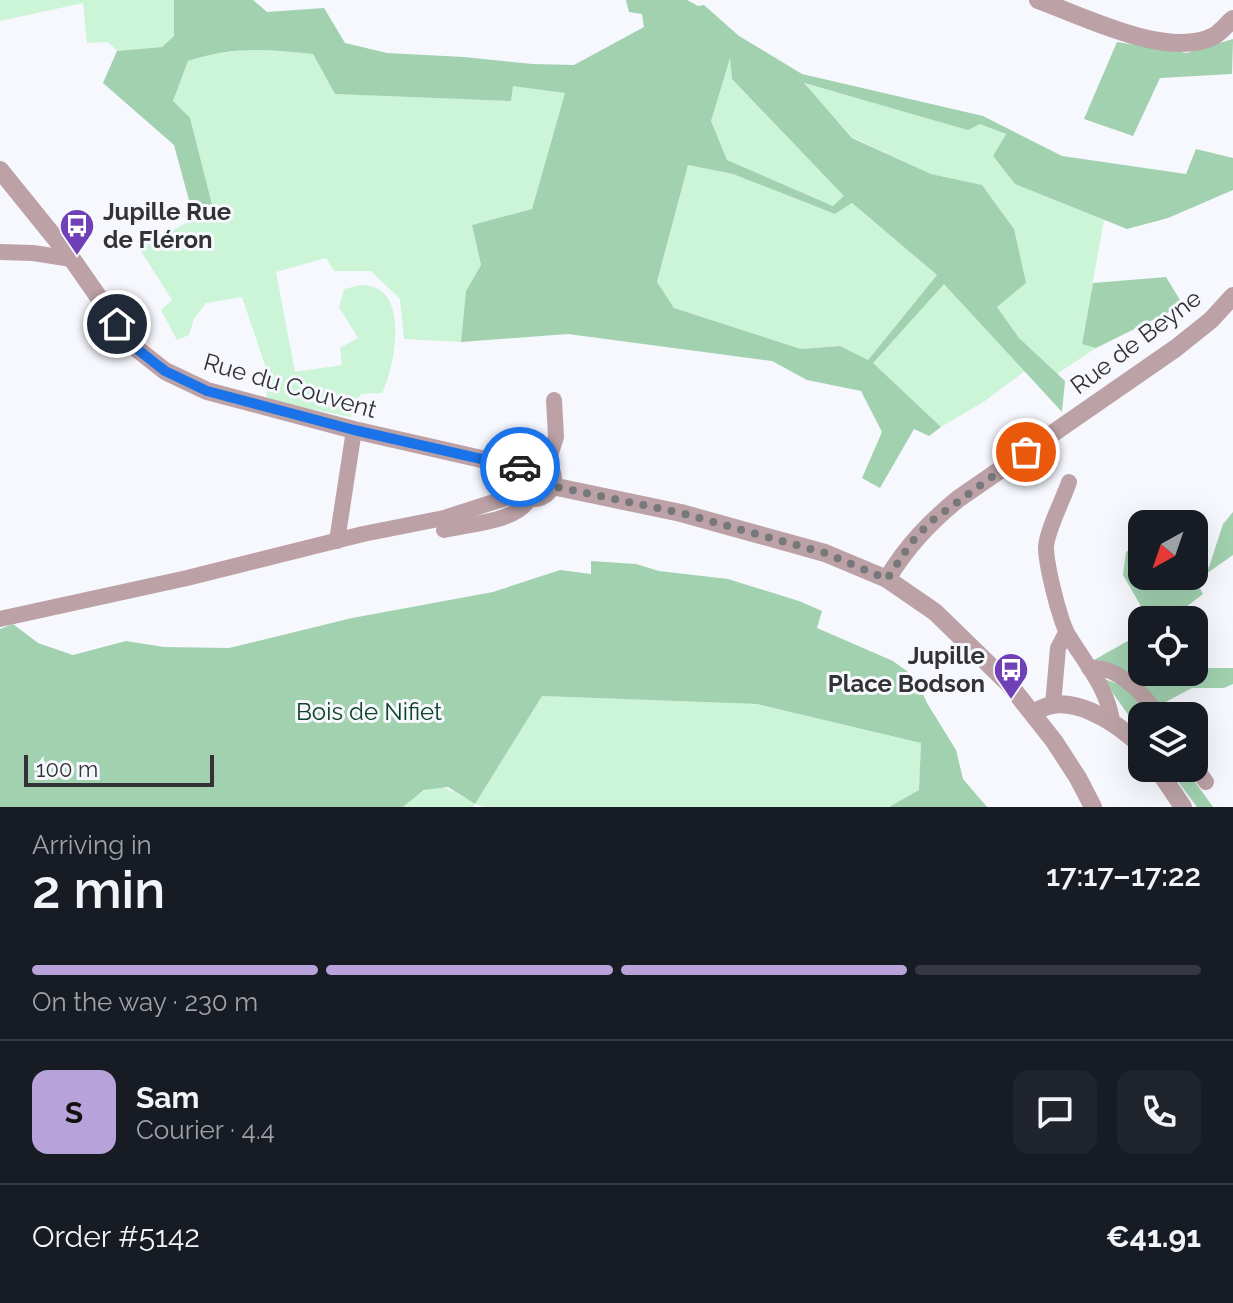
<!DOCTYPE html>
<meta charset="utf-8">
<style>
body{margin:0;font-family:Raleway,sans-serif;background:#20242c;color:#f1f3f6;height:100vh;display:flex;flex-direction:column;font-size:30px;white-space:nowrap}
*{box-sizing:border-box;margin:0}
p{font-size:26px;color:#9ea1a6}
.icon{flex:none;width:44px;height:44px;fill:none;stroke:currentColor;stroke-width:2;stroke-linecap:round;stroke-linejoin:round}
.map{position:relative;height:807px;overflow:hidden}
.sheet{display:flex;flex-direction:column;background:#171b24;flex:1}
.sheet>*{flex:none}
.needle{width:52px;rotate:220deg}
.tools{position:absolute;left:1128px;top:510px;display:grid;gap:16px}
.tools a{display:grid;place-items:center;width:80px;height:80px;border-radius:16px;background:#171b24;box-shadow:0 8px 32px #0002;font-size:40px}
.scale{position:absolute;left:24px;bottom:20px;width:190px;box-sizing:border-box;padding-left:8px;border:4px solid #333335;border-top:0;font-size:22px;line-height:28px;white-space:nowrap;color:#333335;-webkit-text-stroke:6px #f6f8fe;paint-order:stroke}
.pin{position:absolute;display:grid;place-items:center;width:68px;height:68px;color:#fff;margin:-34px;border:4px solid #fff;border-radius:50%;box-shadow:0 2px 8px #0007}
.courier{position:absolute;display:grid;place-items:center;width:80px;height:80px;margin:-40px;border:6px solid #1a73e8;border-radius:50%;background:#fff;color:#222;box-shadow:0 2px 10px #0007}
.head em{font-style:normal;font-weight:600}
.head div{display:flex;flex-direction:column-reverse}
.head{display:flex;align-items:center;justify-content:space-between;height:136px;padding:0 32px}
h1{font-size:52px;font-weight:600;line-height:60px}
.bar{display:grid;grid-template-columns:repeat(4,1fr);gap:12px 8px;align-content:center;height:96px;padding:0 32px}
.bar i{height:10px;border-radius:6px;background:#363941}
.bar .on{background:#b7a2da}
.bar p{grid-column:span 4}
.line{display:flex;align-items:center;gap:20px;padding:0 32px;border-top:2px solid #363941}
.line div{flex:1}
.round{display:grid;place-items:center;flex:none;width:84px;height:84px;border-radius:16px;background:#20242c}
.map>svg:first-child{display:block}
.green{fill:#ccf4d7}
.forest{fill:#a1d1af;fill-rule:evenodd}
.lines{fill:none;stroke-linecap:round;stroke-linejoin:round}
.minor{stroke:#bca2a6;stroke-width:16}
.tertiary{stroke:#bca2a6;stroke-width:18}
.done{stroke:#77787b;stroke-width:8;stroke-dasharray:0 14.4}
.route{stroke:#1a73e8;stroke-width:10}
.labels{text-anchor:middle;stroke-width:6;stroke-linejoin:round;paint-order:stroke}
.poi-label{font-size:24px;font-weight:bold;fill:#333335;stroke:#f6f8fe;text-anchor:start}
.street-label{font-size:24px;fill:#333335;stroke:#f6f8fe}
.park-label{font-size:24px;fill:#0c4425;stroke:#f6f8fe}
</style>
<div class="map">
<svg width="1233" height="807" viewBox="0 0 1233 807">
<rect width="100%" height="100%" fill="#f6f8fe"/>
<!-- green -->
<g class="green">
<path d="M0,0H174V36L162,47L117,51L108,42L87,43L83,3L0,21Z"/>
<path d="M257,48L313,54L335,94L511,101L513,85L565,93L532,209L472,225L481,265L466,291L461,342L404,339L400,299L371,271H334L326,258L276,272L295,372L342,365L340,348L358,338L339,307L344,289C350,288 358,285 363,285C411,286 395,367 382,393L361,394L351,417L266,400L269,377L242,297L206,303L194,319L189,335L177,340L161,310L172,300L139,248L213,209L173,101L188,61L205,55Z"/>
<path d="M730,55L732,79L845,196L833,206L727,160L711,121Z"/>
<path d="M802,83L968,129L980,124L1006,134L993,156L1015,184L1104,220L1082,343L1096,348L1057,374L1019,338L997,307L1014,229L982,185L931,174L852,137Z"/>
<path d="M688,165L733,174L835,214L852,203L937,275L868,360L840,346L801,349L674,308L657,283Z"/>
<path d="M944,283L1025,371L985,401L941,427L872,363Z"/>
<path d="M542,696L757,704L921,743L919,790L889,807H485L475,804L473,807H403C437,778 440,784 475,804Z"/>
</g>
<!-- forest -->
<g class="forest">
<path d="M174,0H253L267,12L324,8L345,43L387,53L464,57L532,64L574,65L644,27L642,14L629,12L626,0H687L698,6L704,5L739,36L802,74L983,116L1062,156L1186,174L1196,149L1233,158V190L1168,218L1127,229L1015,184L993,156L1006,134L980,124L968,130L804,83L852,138L931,174L982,185L1014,229L1026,283L997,307L1019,338L1065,381L1062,412L944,284L873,363L941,427L929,436L914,429L880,488L862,478L882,432L861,391L807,380L772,361L568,334L461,342L466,291L481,265L472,225L532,209L565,93L513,86L511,101L335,94L313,54C269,49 231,46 188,61L173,101L190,118L213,209L190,204L174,145L103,83L117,51L162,47L174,36ZM730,58L732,79L844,196L833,206L727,160L711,121ZM688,165L733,174L835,214L852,203L937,275L868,360L840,346L801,349L674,308L657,282Z"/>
<path d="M1233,39L1232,74L1160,78L1133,136L1084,119L1117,42L1187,53Z"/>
<path d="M1166,277L1183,305L1096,348L1082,344L1093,283Z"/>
<path d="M1233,512V555L1196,581L1203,594L1169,620H1149L1123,575L1126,552L1142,540V576H1194V570L1209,567L1223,524Z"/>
<path d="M591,561L636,564L659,571L728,579L799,601L822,611L817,628L893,661L915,677L927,703L956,750L963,779L987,807H889L919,790L921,743L757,704L542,696L475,804L448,787L424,790L403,807H0V629L13,624L38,643L73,655L126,641L164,647L229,648L352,618L493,592L560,570L591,574Z"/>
<path d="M1142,633V672H1194V661L1206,668H1233V684L1224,688H1192L1160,705C1145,691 1115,658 1094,660Z"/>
<path d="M1102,678L1128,688L1148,716H1142V734Z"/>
<path d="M1168,768H1185L1213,807H1197Z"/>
</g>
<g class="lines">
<!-- minor -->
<g class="minor">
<path d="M0,252L33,253L72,259"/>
<path d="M547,465L556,437L554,400"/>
<path d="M1069,482C1063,500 1047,530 1046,547C1046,564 1060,624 1070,638C1086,664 1108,690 1112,721"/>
<path d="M444,530C468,524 517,522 529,499"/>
<path d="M337,541L354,430"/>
<path d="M0,619L187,578L363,534L444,518L521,493"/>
<path d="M1089,668C1119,665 1144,695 1159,716"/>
<path d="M1053,705L1058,648L1066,633"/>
<path d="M1194,765L1206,782"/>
</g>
<!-- tertiary -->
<g class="tertiary">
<path d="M1038,0C1083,16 1168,60 1214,36C1221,32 1227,24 1233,19"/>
<path d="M0,170L72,259L132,345L165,371L207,391L354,430L499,463L516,472"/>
<circle cx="534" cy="479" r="19"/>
<path d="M552,486L681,513L825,553L887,579L935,612L1009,684L1054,741L1078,778L1093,807"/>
<path d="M887,579C907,546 929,523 958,499L1176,348L1211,320L1233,296"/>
<path d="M1034,713C1067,688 1118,723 1142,747"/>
<path d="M1157,768L1183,807"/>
</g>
</g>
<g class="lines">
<!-- done -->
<path class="done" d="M520,467C536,451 553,466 552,486L681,513L825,553L887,579L911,543L930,522L1026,452"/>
<!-- route -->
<path class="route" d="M117,324L132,345L165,371L207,391L354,430L499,463L516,472L520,467"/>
</g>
<!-- icons -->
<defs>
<symbol id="bus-pin" viewBox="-11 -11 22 30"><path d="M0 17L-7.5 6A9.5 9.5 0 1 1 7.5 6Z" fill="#7040b7" stroke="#f6f8fe"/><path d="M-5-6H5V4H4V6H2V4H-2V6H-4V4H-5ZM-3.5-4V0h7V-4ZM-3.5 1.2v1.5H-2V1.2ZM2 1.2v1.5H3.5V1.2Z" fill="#fff"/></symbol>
</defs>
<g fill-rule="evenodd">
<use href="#bus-pin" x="57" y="206" width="40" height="54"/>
<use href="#bus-pin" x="991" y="650" width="40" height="54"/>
</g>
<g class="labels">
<!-- poi labels -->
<g class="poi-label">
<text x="103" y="220">Jupille Rue<tspan x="103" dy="28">de Fléron</tspan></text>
<text x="985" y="664" text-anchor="end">Jupille<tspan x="985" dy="28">Place Bodson</tspan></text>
</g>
<!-- street labels -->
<g class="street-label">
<text transform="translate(1136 342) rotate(-37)" y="8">Rue de Beyne</text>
<text transform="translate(290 386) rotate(16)" y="8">Rue du Couvent</text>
</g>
<!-- park labels -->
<g class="park-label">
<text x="369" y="720">Bois de Nifiet</text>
</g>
</g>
</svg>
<div class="tools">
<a><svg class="needle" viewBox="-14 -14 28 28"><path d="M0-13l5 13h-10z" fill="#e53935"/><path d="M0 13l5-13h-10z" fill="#9ea1a6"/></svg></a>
<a><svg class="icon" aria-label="locate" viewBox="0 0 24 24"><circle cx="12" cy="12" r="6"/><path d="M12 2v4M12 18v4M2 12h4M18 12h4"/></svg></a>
<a><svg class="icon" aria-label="layers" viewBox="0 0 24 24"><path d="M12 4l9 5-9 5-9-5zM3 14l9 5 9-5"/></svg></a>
</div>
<div class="scale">100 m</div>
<div class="pin" style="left:1026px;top:452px;background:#ea580c"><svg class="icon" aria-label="bag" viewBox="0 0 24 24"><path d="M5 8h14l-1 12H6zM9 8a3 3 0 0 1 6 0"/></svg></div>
<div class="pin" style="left:117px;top:324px;background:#1f2937"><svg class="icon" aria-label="home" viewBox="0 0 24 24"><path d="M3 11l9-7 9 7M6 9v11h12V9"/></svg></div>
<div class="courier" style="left:520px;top:467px"><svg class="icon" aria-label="car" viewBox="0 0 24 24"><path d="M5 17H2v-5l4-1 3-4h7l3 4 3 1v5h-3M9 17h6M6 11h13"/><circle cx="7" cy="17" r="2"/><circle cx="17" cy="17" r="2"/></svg></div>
</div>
<section class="sheet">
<div class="head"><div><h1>2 min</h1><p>Arriving in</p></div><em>17:17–17:22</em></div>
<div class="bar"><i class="on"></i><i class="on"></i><i class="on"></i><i></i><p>On the way · 230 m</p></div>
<div class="line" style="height:144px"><b class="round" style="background:#b7a2da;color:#111">S</b><div><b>Sam</b><p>Courier · 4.4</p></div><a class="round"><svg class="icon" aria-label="chat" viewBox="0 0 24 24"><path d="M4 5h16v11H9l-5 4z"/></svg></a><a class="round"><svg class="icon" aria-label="phone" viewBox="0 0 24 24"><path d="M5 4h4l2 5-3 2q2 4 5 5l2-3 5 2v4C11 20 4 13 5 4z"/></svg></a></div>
<div class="line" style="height:104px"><div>Order #5142</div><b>€41.91</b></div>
</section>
